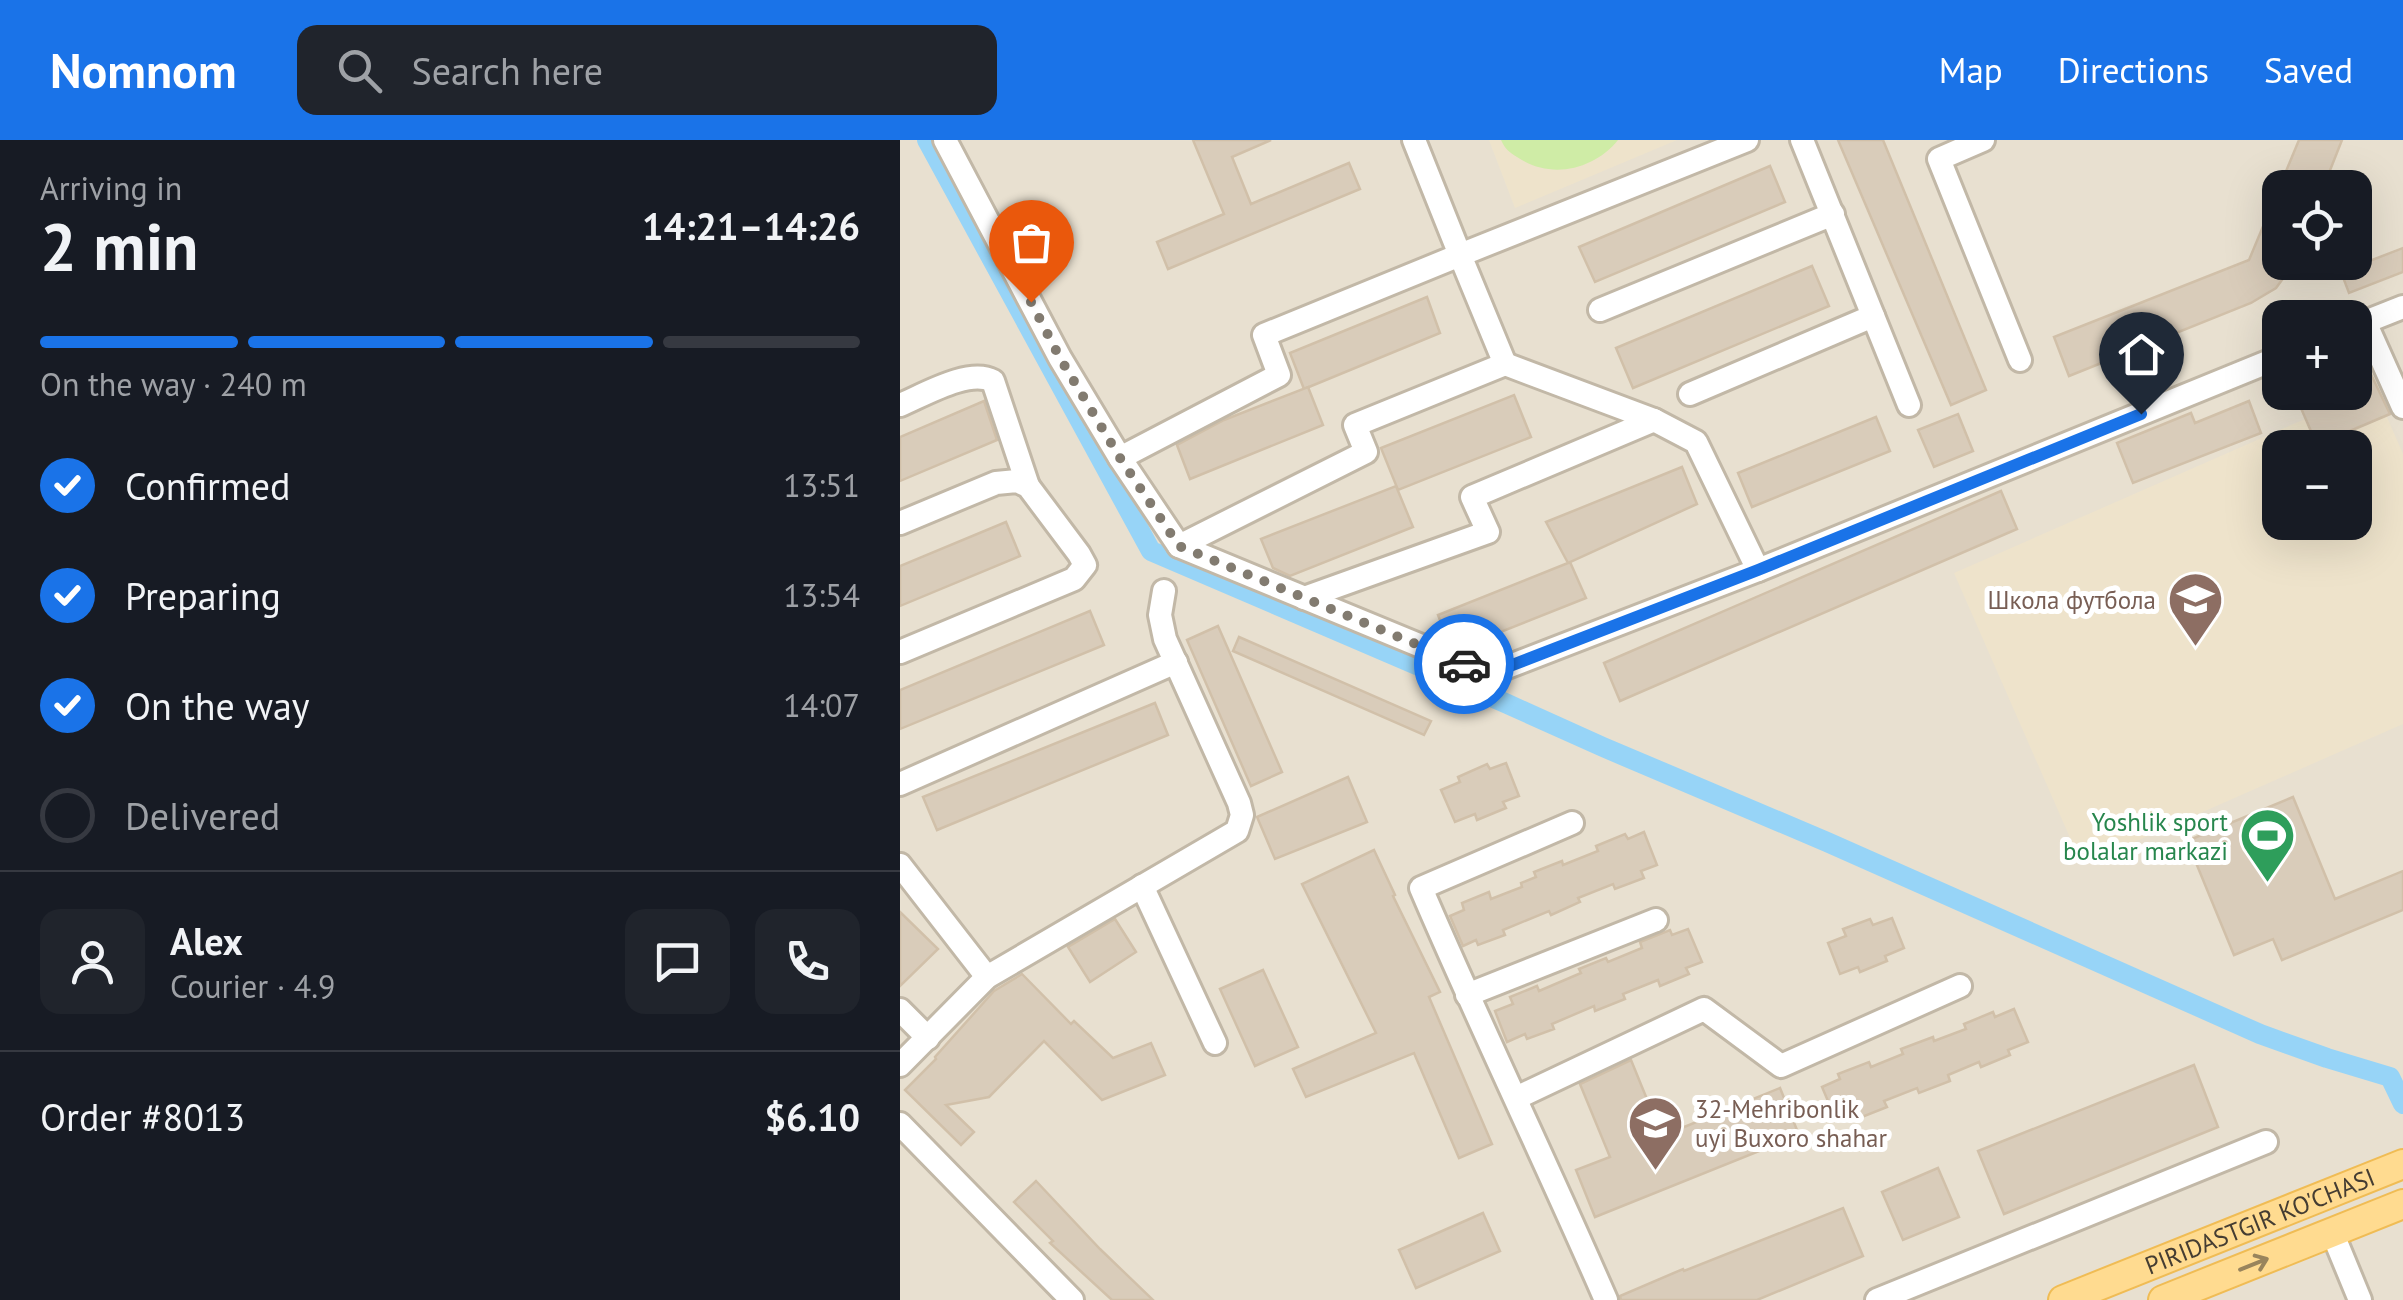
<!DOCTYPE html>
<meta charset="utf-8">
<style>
body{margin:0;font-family:"PT Sans",sans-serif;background:#20242c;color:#f1f3f6;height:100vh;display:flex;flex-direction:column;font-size:38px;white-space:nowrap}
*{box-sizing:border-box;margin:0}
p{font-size:32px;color:#9ea1a6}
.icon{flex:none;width:55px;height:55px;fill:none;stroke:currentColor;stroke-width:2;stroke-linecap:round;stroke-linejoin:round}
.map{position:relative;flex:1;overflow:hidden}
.details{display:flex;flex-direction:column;background:#171b24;width:900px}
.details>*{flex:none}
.controls{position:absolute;left:1362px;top:30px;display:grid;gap:20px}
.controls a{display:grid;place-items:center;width:110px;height:110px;border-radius:20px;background:#171b24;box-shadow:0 10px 40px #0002;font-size:50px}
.pin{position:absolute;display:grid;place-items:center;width:85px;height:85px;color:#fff;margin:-102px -42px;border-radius:50% 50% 50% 0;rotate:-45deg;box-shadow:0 0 10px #0007}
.pin .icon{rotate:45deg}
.courier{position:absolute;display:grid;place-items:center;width:100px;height:100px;margin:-50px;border:8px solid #1a73e8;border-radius:50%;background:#fff;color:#222;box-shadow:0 2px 12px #0007}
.overview em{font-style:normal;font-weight:700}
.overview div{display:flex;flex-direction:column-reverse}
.overview{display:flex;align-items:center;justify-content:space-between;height:170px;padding:0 40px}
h1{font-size:65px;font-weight:700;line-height:75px}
.bar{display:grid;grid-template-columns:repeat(4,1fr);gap:15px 10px;align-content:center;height:120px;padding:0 40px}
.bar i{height:12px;border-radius:8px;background:#363941}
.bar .current{background:#1a73e8}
.bar p{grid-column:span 4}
.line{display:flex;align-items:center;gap:25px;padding:0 40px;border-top:2px solid #363941}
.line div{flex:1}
.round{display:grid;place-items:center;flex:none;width:105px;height:105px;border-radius:20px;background:#20242c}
ol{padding:0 40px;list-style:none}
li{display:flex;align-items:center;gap:30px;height:110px}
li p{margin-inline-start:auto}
li .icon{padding:10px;border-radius:50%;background:#1a73e8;color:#fff;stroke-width:4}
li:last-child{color:#9ea1a6}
li i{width:55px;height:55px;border:5px solid #363941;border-radius:50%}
header{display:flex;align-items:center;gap:60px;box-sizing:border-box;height:140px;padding:0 50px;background:#1a73e8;color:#fff}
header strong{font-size:48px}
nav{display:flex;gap:55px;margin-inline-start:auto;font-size:35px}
.search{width:700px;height:90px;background:#20242c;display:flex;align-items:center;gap:25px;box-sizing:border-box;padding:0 35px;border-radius:20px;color:#9ea1a6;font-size:38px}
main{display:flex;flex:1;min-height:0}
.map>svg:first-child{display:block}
.residential{fill:#e8e0d0;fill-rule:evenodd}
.education{fill:#eee3cb;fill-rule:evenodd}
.green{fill:#cfeca6}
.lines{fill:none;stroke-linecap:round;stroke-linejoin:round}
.canal{stroke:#97d4f7;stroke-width:20}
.building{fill:#d9ccba;stroke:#d1c0a9;stroke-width:2.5}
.minor-casing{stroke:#c2b8a7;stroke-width:28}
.major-casing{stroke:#f0bc54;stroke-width:32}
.minor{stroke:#fff;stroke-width:22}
.major{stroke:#ffdb90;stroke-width:28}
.oneway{stroke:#99845c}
.done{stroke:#827b70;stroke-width:10;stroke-dasharray:0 18}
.route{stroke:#1a73e8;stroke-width:12}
.labels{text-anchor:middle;stroke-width:10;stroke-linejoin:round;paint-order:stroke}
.education-label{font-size:25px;fill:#785e54;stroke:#fff;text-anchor:end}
.leisure-label{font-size:25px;fill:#27864d;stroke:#fff;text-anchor:end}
.street-label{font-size:25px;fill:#453d32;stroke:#fff}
</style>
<header>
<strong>Nomnom</strong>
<div class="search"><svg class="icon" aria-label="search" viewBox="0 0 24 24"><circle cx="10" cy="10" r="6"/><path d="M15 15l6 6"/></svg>Search here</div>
<nav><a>Map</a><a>Directions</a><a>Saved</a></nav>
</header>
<main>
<section class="details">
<div class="overview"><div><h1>2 min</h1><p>Arriving in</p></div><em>14:21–14:26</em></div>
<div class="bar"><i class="current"></i><i class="current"></i><i class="current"></i><i></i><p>On the way · 240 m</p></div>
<ol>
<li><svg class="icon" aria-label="check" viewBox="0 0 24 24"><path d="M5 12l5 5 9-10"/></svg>Confirmed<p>13:51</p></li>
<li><svg class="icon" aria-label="check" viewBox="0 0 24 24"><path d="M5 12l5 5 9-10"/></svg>Preparing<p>13:54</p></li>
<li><svg class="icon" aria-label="check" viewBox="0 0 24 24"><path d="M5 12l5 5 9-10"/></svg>On the way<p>14:07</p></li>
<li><i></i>Delivered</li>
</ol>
<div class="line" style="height:180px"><a class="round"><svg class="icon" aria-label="person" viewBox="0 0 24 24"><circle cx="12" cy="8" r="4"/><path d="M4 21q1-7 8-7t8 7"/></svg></a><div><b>Alex</b><p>Courier · 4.9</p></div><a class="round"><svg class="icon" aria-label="chat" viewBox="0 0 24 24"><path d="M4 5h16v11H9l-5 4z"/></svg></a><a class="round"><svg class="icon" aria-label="phone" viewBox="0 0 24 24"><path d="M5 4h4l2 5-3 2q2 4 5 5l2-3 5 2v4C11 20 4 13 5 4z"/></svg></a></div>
<div class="line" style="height:130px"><div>Order #8013</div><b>$6.10</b></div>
</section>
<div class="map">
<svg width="1503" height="1160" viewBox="0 0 1503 1160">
<rect width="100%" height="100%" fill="#f3eee3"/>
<!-- residential -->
<path class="residential" d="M0,0H1503V1160H0ZM1380,48H1455V122H1380ZM1380,178H1455V252H1380ZM1380,308H1455V382H1380Z"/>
<!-- education -->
<g class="education">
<path d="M589,0H777L615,68Z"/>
<path d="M1486,275L1503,314V584L1182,725L1054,433L1405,279L1417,304ZM1380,308H1455V382H1380Z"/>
</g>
<!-- green -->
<path class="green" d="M601,0H718C694,30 650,40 617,17C609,12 605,9 601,0Z"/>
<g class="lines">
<!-- canal -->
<path class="canal" d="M27,0L251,411L603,562L703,607L927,702L1360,894L1427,918L1490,937L1503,964"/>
</g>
<!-- building -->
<g class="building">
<path d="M293,0H371L332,17L351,64L449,23L460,49L268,129L257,102L324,74Z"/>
<path d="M938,0H983L1086,250L1051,265Z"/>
<path d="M1399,0H1442L1423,48H1380V122H1395L1376,148L1351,163L1169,236L1154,197L1349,120Z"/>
<path d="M870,26L885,62L695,142L679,107Z"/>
<path d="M1503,108V132L1449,153L1441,132Z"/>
<path d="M912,126L929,166L733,248L716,208Z"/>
<path d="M527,157L540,193L404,249L390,213Z"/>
<path d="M1455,201L1490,274L1417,305L1394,252H1455Z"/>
<path d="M408,247L423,285L290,339L277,305L324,280Z"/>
<path d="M614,255L631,297L498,350L481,308Z"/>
<path d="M84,261L97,300L0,341V297Z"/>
<path d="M1349,261L1361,293L1233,343L1217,303L1291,273L1295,283Z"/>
<path d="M1058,274L1073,311L1034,327L1018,290Z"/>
<path d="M976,277L990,311L852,367L838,333Z"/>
<path d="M782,327L797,364L670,422L686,458L563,507L548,501L538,475L668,423L646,382Z"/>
<path d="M496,346L513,387L390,436L373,428L361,399Z"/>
<path d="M1101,351L1117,389L720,561L704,523Z"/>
<path d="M106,382L120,416L0,466V426Z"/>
<path d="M190,471L204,505L0,589V550Z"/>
<path d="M318,486L382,632L351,646L287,500Z"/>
<path d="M339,497L531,581L524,595L333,511Z"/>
<path d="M255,563L268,595L37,690L23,657Z"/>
<path d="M606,623L619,656L603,662L606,668L577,680L575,674L555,682L541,650L560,642L558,637L587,624L590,629Z"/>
<path d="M448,637L467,682L375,719L357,677Z"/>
<path d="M1393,657L1435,759L1503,731V770L1382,820L1373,799L1334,815L1287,701Z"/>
<path d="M744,692L757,725L741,731L744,738L715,749L713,744L678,758L680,762L651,775L649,771L603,790L605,795L578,805L576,800L563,806L550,776L564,770L562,763L589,752L591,759L622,747L621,743L636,737L634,732L662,721L663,725L698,711L696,706L725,694L728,699Z"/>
<path d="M474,710L495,755L493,756L540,852L529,857L592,1004L559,1018L514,913L406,957L393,929L476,893L402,744Z"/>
<path d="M0,772L38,809L0,846Z"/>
<path d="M992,778L1004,808L985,816L987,821L960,832L958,827L940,834L928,803L946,796L943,789L970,779L973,785Z"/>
<path d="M215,779L236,812L190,842L168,807Z"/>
<path d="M788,789L802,822L786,828L789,834L760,846L758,840L723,854L725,859L695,871L694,866L652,884L654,889L627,899L625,894L607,902L595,871L613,864L610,857L637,846L639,851L681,833L679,829L706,818L708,822L742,808L740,802L770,790L772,795Z"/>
<path d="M363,830L398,907L355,926L320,849Z"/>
<path d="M122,834L171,884L174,881L213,918L251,903L265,935L202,960L144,901L89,957L46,965L74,992L61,1005L5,950L36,919L35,917L94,851Z"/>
<path d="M1114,869L1128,902L1108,910L1110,915L1081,927L1079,922L1048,935L1050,941L1019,953L1017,948L984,961L987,967L957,979L954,973L936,980L922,947L940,939L938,934L969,922L971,927L1003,914L1001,909L1033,897L1034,901L1066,889L1064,884L1093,872L1095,877Z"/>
<path d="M731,920L762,996L880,948L899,995L695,1077L676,1030L710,1017L680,944Z"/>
<path d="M1294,925L1318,987L1104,1074L1078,1011Z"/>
<path d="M1038,1028L1059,1077L1003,1100L982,1052Z"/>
<path d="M136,1041L200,1109L253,1160H212L150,1103L153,1101L114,1062Z"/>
<path d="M943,1068L963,1116L857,1160H721L720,1156L783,1129L784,1131Z"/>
<path d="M583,1073L600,1111L516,1148L499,1110Z"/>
</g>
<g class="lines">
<defs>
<g id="minor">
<path d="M45,0L160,218L220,318L279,406L589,534L858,430L796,302L754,280"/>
<path d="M902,0L1009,265"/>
<path d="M1083,0L1039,19L1120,220"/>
<path d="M700,170L933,74"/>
<path d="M1465,182L1503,267"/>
<path d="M1455,186L1503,167"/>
<path d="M790,254L973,176"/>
<path d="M0,265C24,255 69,228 93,241L128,346"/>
<path d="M220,318L379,235L364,195L560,115L514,0"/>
<path d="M0,383L96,343L117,341L128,346L179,414L185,425L174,439L0,512"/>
<path d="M279,406L466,312L455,285L605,224L560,115L847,0"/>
<path d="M858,430L1380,217"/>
<path d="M404,458L588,392L572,357L754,280L605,224"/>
<path d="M0,644L276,522"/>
<path d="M672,683L521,748C580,886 646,1022 706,1160"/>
<path d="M0,725L87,837"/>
<path d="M242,746L315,903"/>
<path d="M567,855L756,780"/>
<path d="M0,870L28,898"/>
<path d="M0,925L87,837L337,691L342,675L339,663L265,499L260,475L264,451"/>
<path d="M616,958L804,869L881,926L1060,846"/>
<path d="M0,984L172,1160"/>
<path d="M1432,1092L1460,1160"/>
<path d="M977,1160L1366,1002"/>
</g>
<g id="major">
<path id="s1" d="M1163,1160L1503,1024"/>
<path d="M1263,1160L1503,1064"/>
</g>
</defs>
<!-- minor casing -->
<use href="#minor" class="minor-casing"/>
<!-- major casing -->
<use href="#major" class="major-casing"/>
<!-- minor -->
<use href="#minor" class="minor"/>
<!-- major -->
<use href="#major" class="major"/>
</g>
<!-- one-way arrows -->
<defs><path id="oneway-shaft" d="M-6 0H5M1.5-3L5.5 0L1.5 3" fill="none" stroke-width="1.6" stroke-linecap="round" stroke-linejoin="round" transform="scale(2.5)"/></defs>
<use class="oneway" href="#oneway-shaft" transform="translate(1354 1124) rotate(-22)"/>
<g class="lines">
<!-- done -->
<path class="done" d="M131,162L160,218L220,318L279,406L564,524"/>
<!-- route -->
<path class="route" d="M564,524L589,534L858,430L1241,274"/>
</g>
<!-- icons -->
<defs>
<symbol id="school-pin" viewBox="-11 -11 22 30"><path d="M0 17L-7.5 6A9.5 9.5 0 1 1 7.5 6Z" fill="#8d6e63" stroke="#fff"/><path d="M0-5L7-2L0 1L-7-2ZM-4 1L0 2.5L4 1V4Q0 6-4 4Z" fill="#fff"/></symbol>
<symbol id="stadium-pin" viewBox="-11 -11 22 30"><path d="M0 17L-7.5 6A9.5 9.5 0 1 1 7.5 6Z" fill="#2e9e5b" stroke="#fff"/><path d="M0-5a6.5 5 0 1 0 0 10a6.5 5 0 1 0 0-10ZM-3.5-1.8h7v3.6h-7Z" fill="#fff"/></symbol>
</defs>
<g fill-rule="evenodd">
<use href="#school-pin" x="1264" y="428" width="63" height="86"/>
<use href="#stadium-pin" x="1336" y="664" width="63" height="86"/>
<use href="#school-pin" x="724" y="952" width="63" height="86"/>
</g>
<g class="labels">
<!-- education labels -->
<g class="education-label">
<text x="1256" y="469">Школа футбола</text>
<text x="795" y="978" text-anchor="start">32-Mehribonlik<tspan x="795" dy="29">uyi Buxoro shahar</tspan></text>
</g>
<!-- leisure labels -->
<g class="leisure-label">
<text x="1328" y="691">Yoshlik sport<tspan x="1328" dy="29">bolalar markazi</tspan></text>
</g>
<!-- street labels -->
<g class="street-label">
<text dy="9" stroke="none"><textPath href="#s1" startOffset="212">PIRIDASTGIR KO'CHASI</textPath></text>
</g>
</g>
</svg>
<div class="controls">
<a><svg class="icon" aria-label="locate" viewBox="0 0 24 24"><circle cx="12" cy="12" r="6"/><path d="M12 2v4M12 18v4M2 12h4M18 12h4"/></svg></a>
<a>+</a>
<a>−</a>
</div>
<div class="pin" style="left:131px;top:162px;background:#ea580c"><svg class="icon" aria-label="bag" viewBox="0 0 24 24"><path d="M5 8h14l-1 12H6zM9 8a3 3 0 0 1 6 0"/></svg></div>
<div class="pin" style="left:1241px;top:274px;background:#1f2937"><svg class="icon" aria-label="home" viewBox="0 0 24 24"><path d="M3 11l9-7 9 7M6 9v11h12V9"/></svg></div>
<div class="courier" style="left:564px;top:524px"><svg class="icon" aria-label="car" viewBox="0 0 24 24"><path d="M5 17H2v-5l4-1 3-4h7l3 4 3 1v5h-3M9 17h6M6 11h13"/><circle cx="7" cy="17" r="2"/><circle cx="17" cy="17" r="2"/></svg></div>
</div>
</main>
